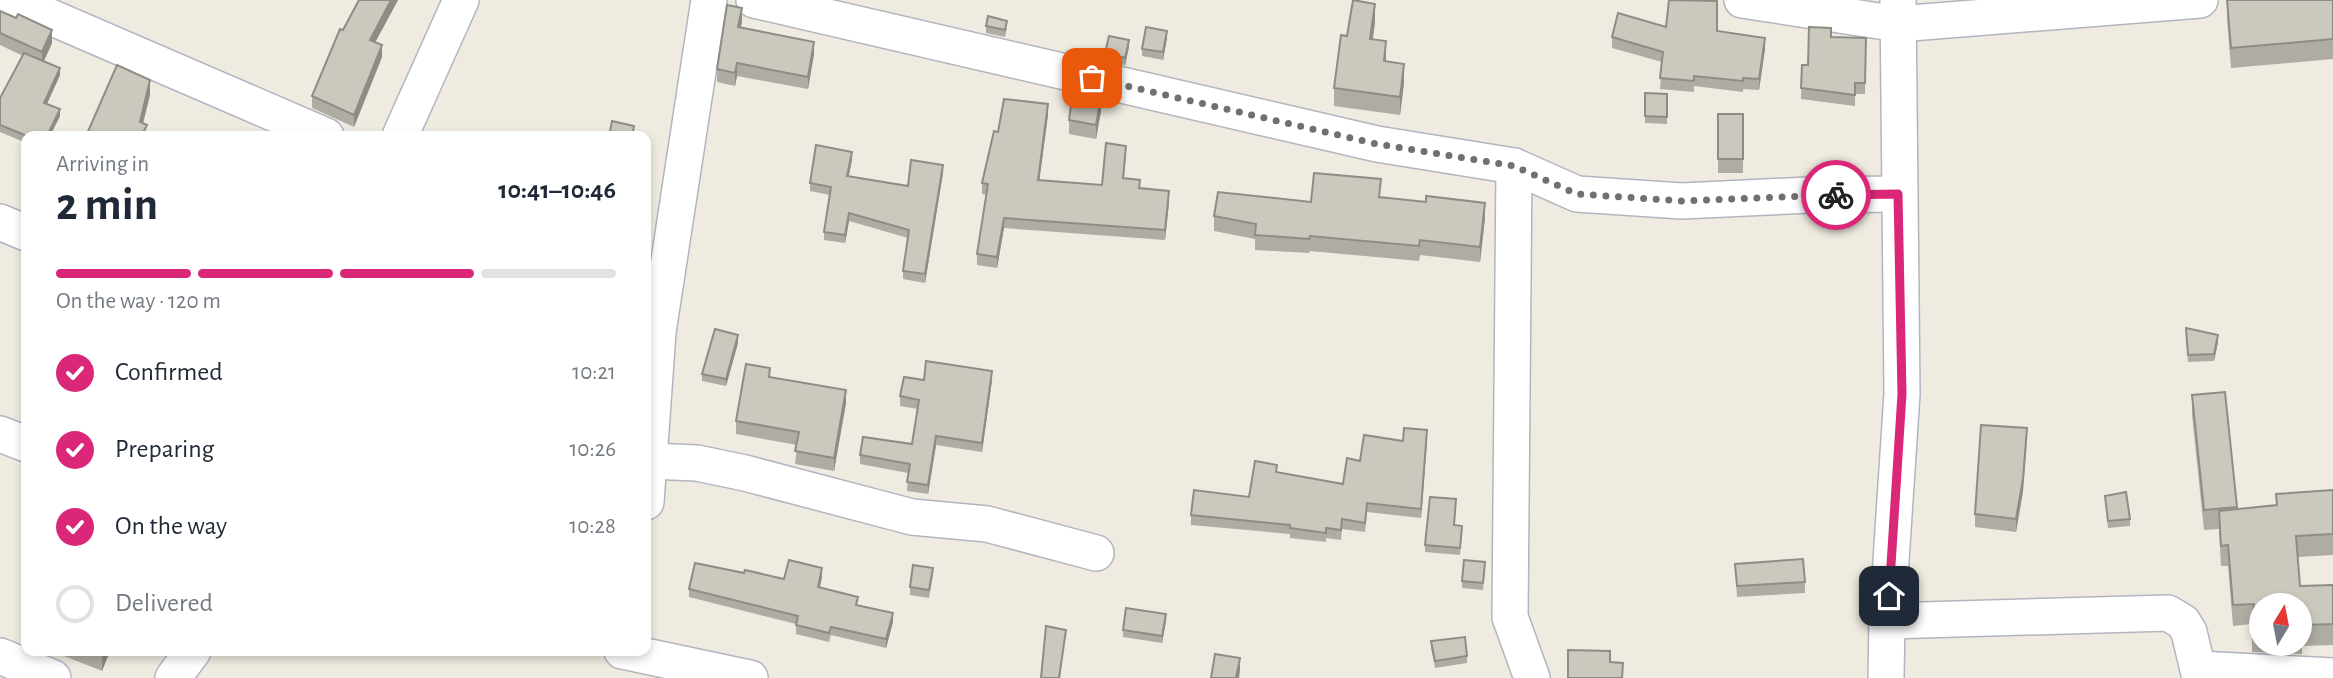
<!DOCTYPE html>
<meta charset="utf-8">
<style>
body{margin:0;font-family:"Alegreya Sans",sans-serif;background:#f2f2f3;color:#1f2937;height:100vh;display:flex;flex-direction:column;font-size:26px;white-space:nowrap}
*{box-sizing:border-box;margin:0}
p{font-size:23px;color:#747a83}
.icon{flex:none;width:38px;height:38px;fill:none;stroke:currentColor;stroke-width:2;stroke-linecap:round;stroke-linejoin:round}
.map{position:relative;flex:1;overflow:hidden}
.panel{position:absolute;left:21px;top:131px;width:630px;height:525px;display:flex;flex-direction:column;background:#fff;border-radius:14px;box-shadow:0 4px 10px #0003}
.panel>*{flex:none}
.needle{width:46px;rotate:10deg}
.controls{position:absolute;left:2249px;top:593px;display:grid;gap:14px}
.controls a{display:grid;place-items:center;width:63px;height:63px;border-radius:50%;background:#fff;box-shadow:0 4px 10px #0003;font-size:35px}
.pin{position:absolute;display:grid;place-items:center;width:60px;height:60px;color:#fff;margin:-30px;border-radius:14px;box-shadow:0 4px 10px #0006}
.courier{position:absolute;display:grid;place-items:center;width:70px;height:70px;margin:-35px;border:5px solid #db2777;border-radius:50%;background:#fff;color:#222;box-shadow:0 2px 9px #0007}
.overview em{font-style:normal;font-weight:700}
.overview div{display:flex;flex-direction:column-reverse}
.overview{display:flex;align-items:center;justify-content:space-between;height:119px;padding:0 35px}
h1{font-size:46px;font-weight:700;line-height:52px}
.bar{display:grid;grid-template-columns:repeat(4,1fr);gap:10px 7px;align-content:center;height:84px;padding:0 35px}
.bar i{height:9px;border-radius:5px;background:#e0e1e3}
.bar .selected{background:#db2777}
.bar p{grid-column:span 4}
ol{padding:0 35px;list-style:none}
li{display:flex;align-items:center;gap:21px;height:77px}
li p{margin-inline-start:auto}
li .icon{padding:7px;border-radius:50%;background:#db2777;color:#fff;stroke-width:4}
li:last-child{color:#747a83}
li i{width:38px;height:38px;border:4px solid #e0e1e3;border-radius:50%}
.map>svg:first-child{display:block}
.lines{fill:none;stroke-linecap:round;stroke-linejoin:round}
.minor-casing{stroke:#b4b4c1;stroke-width:38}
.minor{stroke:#fff;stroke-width:35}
.wall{fill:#afada3;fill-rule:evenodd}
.shaded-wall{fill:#8e8d85}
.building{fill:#cbc9be;stroke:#8e8d85;stroke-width:2}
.done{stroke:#72706c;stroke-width:7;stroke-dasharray:0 12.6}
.route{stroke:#db2777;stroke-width:9}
</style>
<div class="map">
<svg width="2333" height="678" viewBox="0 0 2333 678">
<rect width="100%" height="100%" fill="#efebe0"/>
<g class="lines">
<defs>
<g id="minor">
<path d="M11,0L326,136"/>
<path d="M754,0L1377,144L1514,166L1577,194L1682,201L1809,195L1898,194"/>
<path d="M1742,0L1898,24L2200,0"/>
<path d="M400,136L461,0"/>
<path d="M1514,166L1510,617L1532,678"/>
<path d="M0,222L26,233"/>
<path d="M0,434L26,444"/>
<path d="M650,461L697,463L745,473L912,517L987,524L1096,553"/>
<path d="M646,502L658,332L709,0"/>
<path d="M1887,621L2168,613L2183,622L2189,632L2200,678"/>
<path d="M622,651L750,678"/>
<path d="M0,656L53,678"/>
<path d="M2199,669L2333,676"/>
<path d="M173,678L193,651"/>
<path d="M1886,678L1887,621L1902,394L1898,0"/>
</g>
</defs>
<!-- minor casing -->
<use href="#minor" class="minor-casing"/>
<!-- minor -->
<use href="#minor" class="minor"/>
</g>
<!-- wall -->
<g class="wall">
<path d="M398,0L375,42L382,57L354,127L312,108V96L343,30Z"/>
<path d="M2227,0H2333V59L2231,68L2227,19Z"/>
<path d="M1701,1L1717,31L1765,49L1759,90L1743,89V92L1694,86V92L1660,89L1662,62L1612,48V37L1666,27Z"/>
<path d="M0,11L52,43L44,61L60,75L47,104L60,116L50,136H26V143L0,132V98L23,56L0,45Z"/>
<path d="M742,21L741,28L814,54L808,89L737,76L735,86L717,82V69Z"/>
<path d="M1375,22L1373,39L1386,62L1404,83L1400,115L1334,106V88L1347,36Z"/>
<path d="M986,26L1007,28L1005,37L986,33Z"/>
<path d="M1831,37L1866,38L1865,94H1855V106L1801,99L1802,65H1808Z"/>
<path d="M1167,38L1163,60L1142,56V49Z"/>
<path d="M1129,47L1125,65L1105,61V53Z"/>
<path d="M1645,93L1667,94V124L1645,123Z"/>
<path d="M1101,111L1096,139L1069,134V120Z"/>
<rect x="1718" y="114" width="25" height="59"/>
<path d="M1048,115L1039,180L1102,185L1126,156L1124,178L1140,188L1169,202L1165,240L1004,228L997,268L977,265V254L987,195L982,194V183L998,132Z"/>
<path d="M852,160L848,177L908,186L943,173L925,283L903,279V271L908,238L849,221L845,243L824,240V232L830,195L810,191V183Z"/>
<path d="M1381,197L1485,218L1480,262L1420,255L1419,261L1310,251L1309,253L1255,250V239L1214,231V216L1311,202Z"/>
<path d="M2186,335L2218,342L2214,361L2188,362Z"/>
<path d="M738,343L726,386L702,381V374Z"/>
<path d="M770,377L846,403L834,471L795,464L797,445L736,434V421Z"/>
<path d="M924,380H992L982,452L936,445L928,494L907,491L908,473L860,464V455L912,444L918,409L900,406V396Z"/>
<path d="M2225,392L2237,509L2276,505V494L2333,490V555L2298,557L2300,586L2333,585V645L2302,646V654L2252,652V624L2233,626L2228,566H2221L2219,529L2204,530L2192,415V395ZM2261,606H2300V644H2261Z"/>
<path d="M1427,440L1421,518L1367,512L1365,532L1342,529L1341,540L1326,538V542L1290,538V534L1191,525V515L1249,497L1277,472L1343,484L1360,461L1403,441Z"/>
<path d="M2027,441L2023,491L2016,532L1975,527V514Z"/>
<path d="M2105,496L2130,519V526L2108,528Z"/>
<path d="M1456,507L1454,525L1462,533L1460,555L1425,552V545Z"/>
<path d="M1735,564L1805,582V593L1737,597Z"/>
<path d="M1485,569L1483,590L1462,588V581Z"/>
<path d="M933,575L929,598L910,595V587Z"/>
<path d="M822,577L820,587L893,622L886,648L831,635L829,642L796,634V624L689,597V589L784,579Z"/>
<path d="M1166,621L1162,643L1123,637V630Z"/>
<path d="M1431,641L1467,656V663L1435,668L1431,648Z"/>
<path d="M59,651H110L102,671L59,654Z"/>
</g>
<!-- shaded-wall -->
<g class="shaded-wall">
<path d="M391,0H398L370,52V40Z"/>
<path d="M1375,4V22L1370,57V39Z"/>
<path d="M742,8V21L738,40V27Z"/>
<path d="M52,30V43L42,65V52Z"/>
<path d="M1167,31V38L1163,60V52Z"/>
<path d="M1765,38V49L1759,90V79Z"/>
<path d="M1129,40V47L1125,65V58Z"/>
<path d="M1386,41V59L1384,80V61Z"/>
<path d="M814,42V54L808,89V77Z"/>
<path d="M382,45V57L354,127V115Z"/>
<path d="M737,63V76L735,86V73Z"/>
<path d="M1404,64V83L1400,115V97Z"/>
<path d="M60,68V75L44,110V103Z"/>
<path d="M150,80V95L140,136V122Z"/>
<path d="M1101,97V111L1096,139V125Z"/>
<path d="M1048,104V115L1038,191V180Z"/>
<path d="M60,109V116L50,136H47Z"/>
<path d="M852,152V160L847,185V176Z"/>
<path d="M943,165V173L925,283V274Z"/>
<path d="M1169,191V202L1165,240V230Z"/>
<path d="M1485,203V218L1480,262V247Z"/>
<path d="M849,213V221L845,243V235Z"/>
<path d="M1004,218V228L997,268V257Z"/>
<path d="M738,335V343L726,386V379Z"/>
<path d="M2218,335V342L2214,361V354Z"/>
<path d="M992,371V380L982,452V443Z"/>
<path d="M846,390V403L834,471V458Z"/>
<path d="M2027,428L2023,491L2016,532V519Z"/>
<path d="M1427,430V440L1421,518V509Z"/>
<path d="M936,436V445L928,494V485Z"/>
<path d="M822,568V577L818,595V587Z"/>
<path d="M893,613V622L886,648V639Z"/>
<path d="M1166,614V621L1162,643V636Z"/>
<path d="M1066,630L1060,678H1059Z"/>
<path d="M102,651H110L102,671Z"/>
<path d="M1240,658V670L1239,678H1236Z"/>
</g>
<!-- building -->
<g class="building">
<path d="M359,0H391L370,40L382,45L354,115L312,96L340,29L343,30Z"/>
<path d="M1353,0L1375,4L1370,39L1386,41L1384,61L1404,64L1400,97L1334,88L1341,35L1347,36Z"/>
<path d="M1669,0L1717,1V31L1765,38L1759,79L1743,78V81L1694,76V81L1660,78L1663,52L1612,37L1618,13L1666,27Z"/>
<path d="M2227,0H2333V39L2231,48Z"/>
<path d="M727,5L742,8L738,27L814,42L808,77L737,63L735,73L717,69Z"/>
<path d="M0,11L16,18L18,14L52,30L42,52L0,33Z"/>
<path d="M988,16L1007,21L1005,30L986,26Z"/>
<path d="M1146,27L1167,31L1163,52L1142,49Z"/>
<path d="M1809,27L1831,28V37L1866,38L1865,83H1855V95L1801,88L1802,65H1808Z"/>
<path d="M1109,36L1129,40L1125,58L1105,53Z"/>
<path d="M24,53L60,68L44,103L60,109L47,136H27L0,125V98Z"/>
<path d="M117,65L150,80L140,122L147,125L143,133L152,136H86Z"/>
<path d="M1073,92L1101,97L1096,125L1069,120Z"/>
<path d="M1645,93L1667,94V117L1645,116Z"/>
<path d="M1004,99L1048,104L1038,180L1102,185L1106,143L1126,146L1123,178L1140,180L1139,188L1169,191L1165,230L1004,218L997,257L977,254L988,184L982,183L994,131L998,132Z"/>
<rect x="1718" y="114" width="25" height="45"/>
<path d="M612,121L634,126L632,136H609Z"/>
<path d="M816,145L852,152L847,176L908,186L911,160L943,165L925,274L903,271L909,230L849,213L845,235L824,232L831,187L810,183Z"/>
<path d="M1314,173L1381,179L1379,197L1426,202V196L1485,203L1480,247L1420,240L1419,246L1310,236L1309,239L1255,235L1256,224L1214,216L1218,192L1311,202Z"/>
<path d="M2186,328L2218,335L2214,354L2188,355Z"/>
<path d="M715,329L738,335L726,379L702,374Z"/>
<path d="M926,361L992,371L982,443L936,436L928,485L907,482L910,464L860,455L863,437L912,444L919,400L900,396L904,377L924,380Z"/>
<path d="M746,364L770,368L769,377L846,390L834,458L795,451L799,432L736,421Z"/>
<path d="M2225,392L2237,507L2204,510L2192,395Z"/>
<path d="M1981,425L2027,428L2023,479L2016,519L1975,514Z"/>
<path d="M1404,428L1427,430L1421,509L1367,503L1365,523L1342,519L1341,530L1326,528V533L1290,528V525L1191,515L1194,490L1249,497L1255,461L1277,465L1276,472L1343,484L1347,458L1360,461L1364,435L1403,441Z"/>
<path d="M2333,490V534L2296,536L2300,586L2333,585V624L2302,625V634L2300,633V606H2261V631H2252L2254,604L2233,605L2228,545L2221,546L2219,511L2277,505L2276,494Z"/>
<path d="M2126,492L2130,519L2108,521L2105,496Z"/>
<path d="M1430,497L1456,499L1454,525L1462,526L1460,548L1425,545Z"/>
<path d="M1803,559L1805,582L1737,586L1735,564Z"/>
<path d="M789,560L822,568L818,587L858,597L856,605L893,613L886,639L831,627L829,633L796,625L798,616L689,589L695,563L744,573L745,570L784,579Z"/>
<path d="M1464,560L1485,562L1483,583L1462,581Z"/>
<path d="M913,565L933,568L929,590L910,587Z"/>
<path d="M1126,608L1166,614L1162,636L1123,630Z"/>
<path d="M1046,626L1066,630L1059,678H1041Z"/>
<path d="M1465,637L1467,656L1435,661L1431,641Z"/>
<path d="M1568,650L1610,651V662L1623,663L1622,678H1568Z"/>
<path d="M1215,654L1240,658L1236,678H1211Z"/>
</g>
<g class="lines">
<!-- done -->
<path class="done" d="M1092,78L1377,144L1514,166L1577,194L1682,201L1836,195"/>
<!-- route -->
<path class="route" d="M1836,195L1898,194L1902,394L1889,596"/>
</g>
</svg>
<div class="controls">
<a><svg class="needle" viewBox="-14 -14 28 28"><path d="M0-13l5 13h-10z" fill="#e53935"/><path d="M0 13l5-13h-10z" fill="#747a83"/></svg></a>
</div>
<div class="pin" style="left:1092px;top:78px;background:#ea580c"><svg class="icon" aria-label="bag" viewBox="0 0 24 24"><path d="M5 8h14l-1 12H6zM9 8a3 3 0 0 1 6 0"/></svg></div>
<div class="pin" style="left:1889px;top:596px;background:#1f2937"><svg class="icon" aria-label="home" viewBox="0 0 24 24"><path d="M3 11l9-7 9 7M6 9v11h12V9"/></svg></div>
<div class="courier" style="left:1836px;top:195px"><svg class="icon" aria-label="bike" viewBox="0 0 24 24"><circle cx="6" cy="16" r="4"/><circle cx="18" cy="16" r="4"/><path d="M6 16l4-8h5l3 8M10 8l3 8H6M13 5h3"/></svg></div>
<section class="panel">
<div class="overview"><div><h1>2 min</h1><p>Arriving in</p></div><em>10:41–10:46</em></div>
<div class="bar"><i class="selected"></i><i class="selected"></i><i class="selected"></i><i></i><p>On the way · 120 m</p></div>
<ol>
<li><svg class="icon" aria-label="check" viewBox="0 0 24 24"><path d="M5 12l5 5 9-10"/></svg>Confirmed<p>10:21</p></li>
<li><svg class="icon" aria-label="check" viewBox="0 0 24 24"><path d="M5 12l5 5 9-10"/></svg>Preparing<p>10:26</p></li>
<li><svg class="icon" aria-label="check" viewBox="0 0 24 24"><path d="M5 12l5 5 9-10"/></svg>On the way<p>10:28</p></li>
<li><i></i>Delivered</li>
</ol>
</section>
</div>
